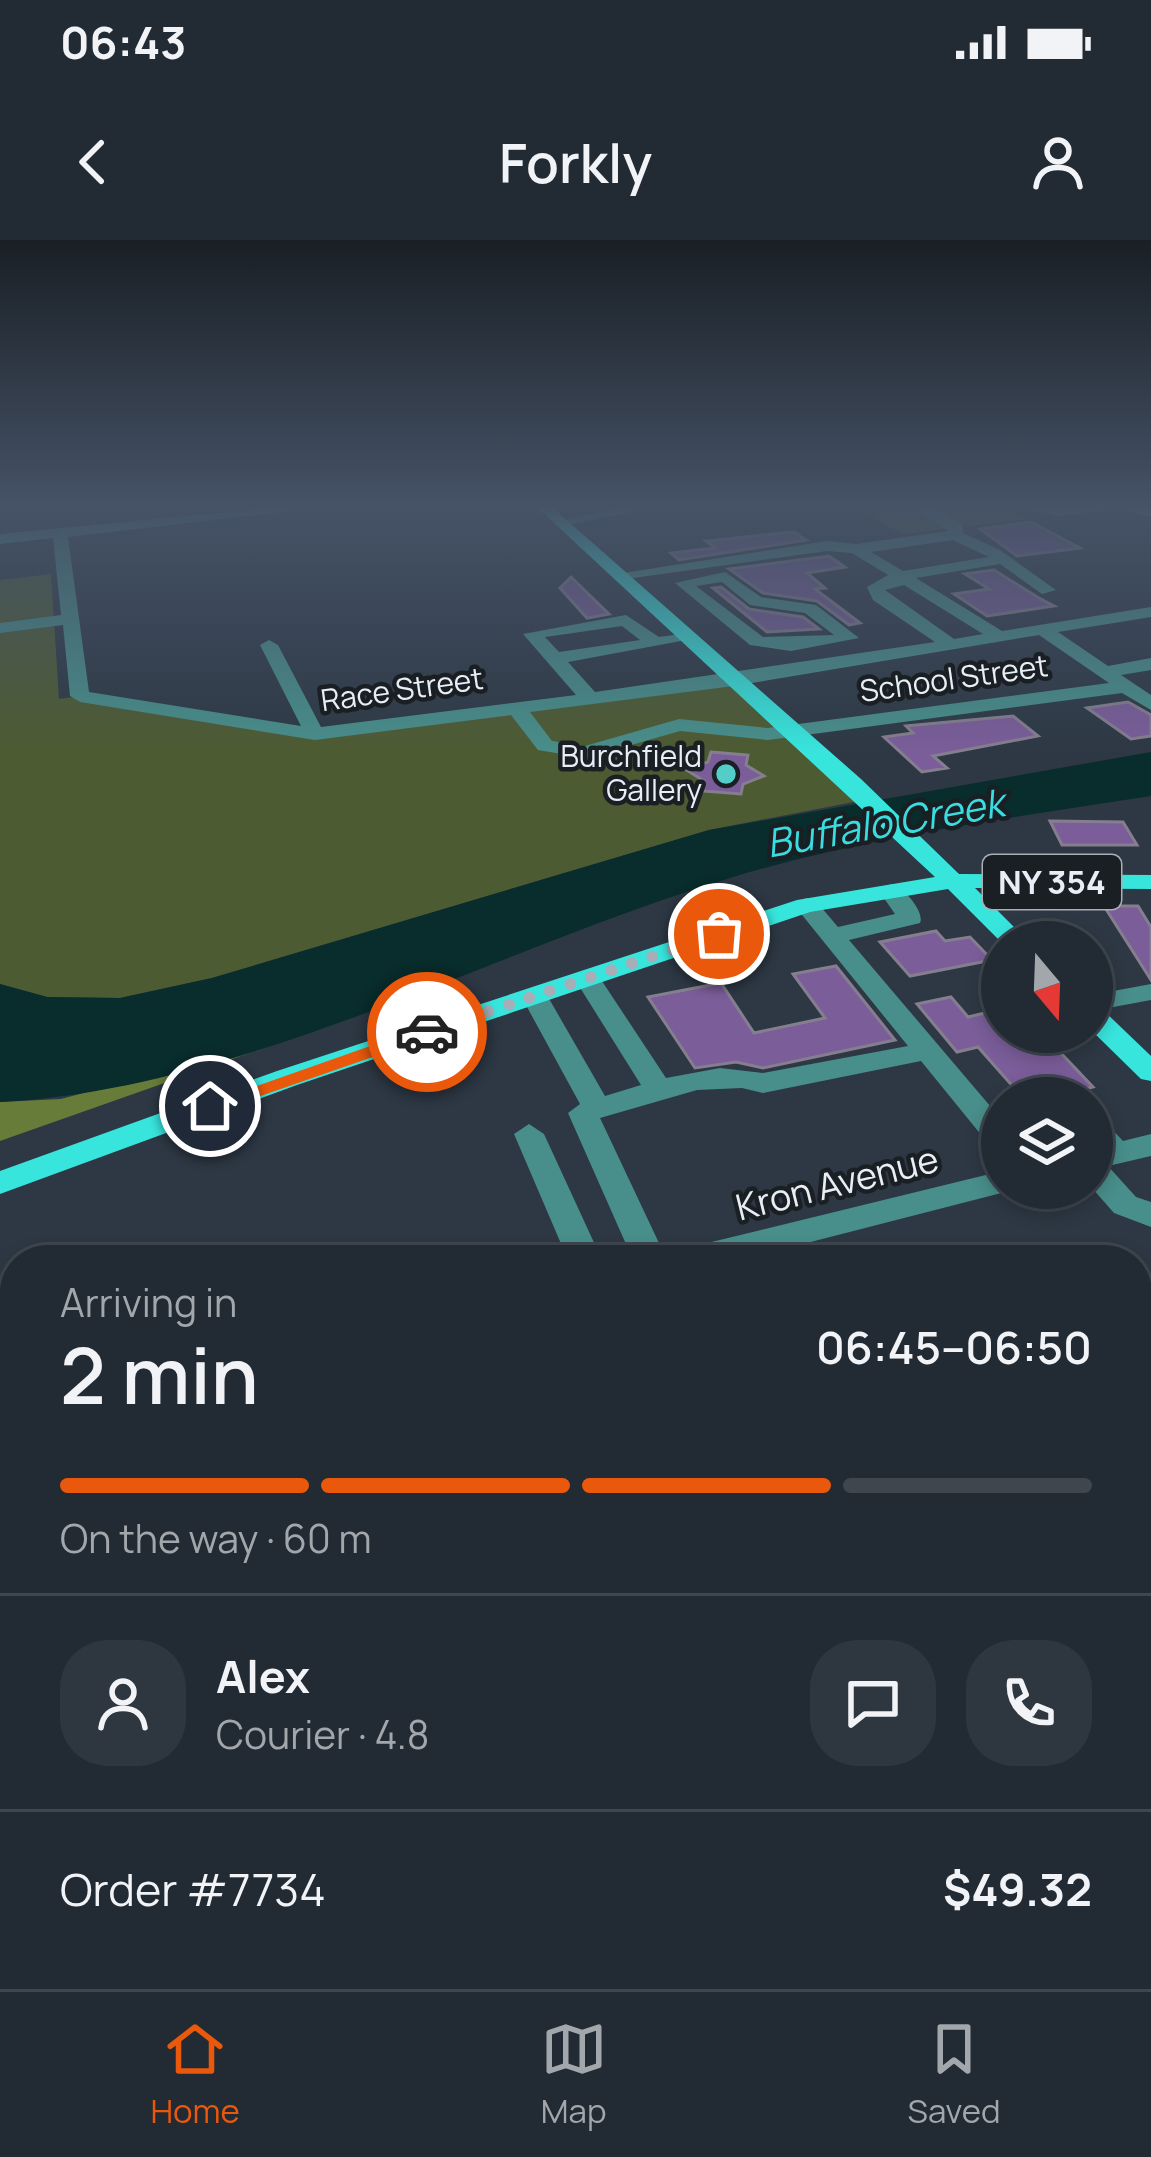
<!DOCTYPE html>
<meta charset="utf-8">
<style>
body{margin:0;font-family:Manrope,sans-serif;background:#2e363f;color:#f1f3f6;height:100vh;display:flex;flex-direction:column;font-size:45px;white-space:nowrap}
*{box-sizing:border-box;margin:0}
p{font-size:39px;color:#a2a7ac}
.icon{flex:none;width:66px;height:66px;fill:none;stroke:currentColor;stroke-width:2;stroke-linecap:round;stroke-linejoin:round}
.map{position:relative;flex:1;overflow:hidden}
.details{position:absolute;left:0px;top:1005px;width:1152px;height:744px;display:flex;flex-direction:column;background:#222a33;border-radius:48px 48px 0 0;box-shadow:0 6px 18px #0003,0 0 0 3px #3f464e}
.details>*{flex:none}
.needle{width:78px;rotate:161deg}
.controls{position:absolute;left:981px;top:681px;display:grid;gap:24px}
.controls a{display:grid;place-items:center;width:132px;height:132px;border-radius:50%;background:#222a33;box-shadow:0 6px 18px #0003,0 0 0 3px #3f464e;font-size:60px}
.pin{position:absolute;display:grid;place-items:center;width:102px;height:102px;color:#fff;margin:-51px;border:6px solid #fff;border-radius:50%;box-shadow:0 3px 12px #0007}
.courier{position:absolute;display:grid;place-items:center;width:120px;height:120px;margin:-60px;border:9px solid #ea580c;border-radius:50%;background:#fff;color:#222;box-shadow:0 3px 15px #0007}
.headline em{font-style:normal;font-weight:600}
.headline div{display:flex;flex-direction:column-reverse}
.headline{display:flex;align-items:center;justify-content:space-between;height:204px;padding:0 60px}
h1{font-size:78px;font-weight:600;line-height:90px}
.bar{display:grid;grid-template-columns:repeat(4,1fr);gap:18px 12px;align-content:center;height:144px;padding:0 60px}
.bar i{height:15px;border-radius:9px;background:#3f464e}
.bar .active{background:#ea580c}
.bar p{grid-column:span 4}
.line{display:flex;align-items:center;gap:30px;padding:0 60px;border-top:3px solid #3f464e}
.line div{flex:1}
.round{display:grid;place-items:center;flex:none;width:126px;height:126px;border-radius:48px;background:#2e363f}
.status{display:flex;justify-content:space-between;align-items:center;height:84px;padding:0 60px;background:#222a33;direction:ltr}
.status svg{height:33px;fill:currentColor}
header{display:flex;justify-content:space-between;align-items:center;height:156px;padding:0 60px;background:#222a33;font-size:54px;font-weight:600}
.tabs{display:flex;justify-content:space-around;align-items:center;height:168px;border-top:3px solid #3f464e;background:#222a33;font-size:33px;color:#a2a7ac}
.tabs a{display:grid;justify-items:center;gap:6px}
.tabs .active{color:#ea580c}
.map>svg:first-child{display:block}
.green{fill:#4d5b32}
.forest{fill:#677c38}
.water{fill:#092c2c}
.building{fill:#7a5d99;stroke:#857e8e;stroke-width:3}
.lines{fill:none;stroke-linecap:round;stroke-linejoin:round}
.minor{fill:#488e8a;fill-rule:evenodd}
.major{fill:#38e5dd;fill-rule:evenodd}
.route{fill:#ea580c}
.done{stroke:#a6aeb7;stroke-width:12;stroke-dasharray:0 21.6}
.poi-dot{fill:#54cdc8;stroke:#1a1f24;stroke-width:4.5}
.labels{text-anchor:middle;stroke-width:9;stroke-linejoin:round;paint-order:stroke}
.far-street-label{font-size:30px;fill:#e7eef5;stroke:#1a1f24}
.far-poi-label{font-size:30px;fill:#e7eef5;stroke:#1a1f24;text-anchor:end}
.shield{fill:#1a1f24;stroke:#aab0b6;stroke-width:3}
.shield-label{font-size:33px;font-weight:bold;fill:#e7eef5}
.street-label{font-size:36px;fill:#e7eef5;stroke:#1a1f24}
.water-label{font-size:39px;font-style:italic;fill:#39dcdf;stroke:#1a1f24}
</style>
<div class="status"><b>06:43</b><svg viewBox="0 0 49 12"><path d="M0 12V9h3v3zM5 12V6h3v6zM10 12V3h3v9zM15 12V0h3v12zM26 1h20v11H26zM47 4h2v5h-2z"/></svg></div>
<header><svg class="icon" aria-label="back" viewBox="0 0 24 24"><path d="M15 5l-7 7 7 7"/></svg>Forkly<svg class="icon" aria-label="person" viewBox="0 0 24 24"><circle cx="12" cy="8" r="4"/><path d="M4 21q1-7 8-7t8 7"/></svg></header>
<div class="map">
<svg width="1151" height="1749" viewBox="0 0 1151 1749">
<rect width="100%" height="100%" fill="#2d3844"/>
<!-- green -->
<g class="green">
<path d="M858,268H1009L1030,279L902,294Z"/>
<path d="M51,334L59,459L80,456L315,494L734,440L864,560L709,590L212,738L120,758L47,757L0,744V340Z"/>
</g>
<!-- forest -->
<path class="forest" d="M301,795L0,901V862L61,859Z"/>
<!-- water -->
<path class="water" d="M1151,512V556C1010,578 867,596 730,638C495,709 246,849 0,862V744L47,757L120,758L212,738L709,590Z"/>
<!-- building -->
<g class="building">
<path d="M1031,282L1080,308L1017,316L980,289Z"/>
<path d="M794,292L806,300L679,320L671,313L715,308L706,301Z"/>
<path d="M829,316L845,327L807,333L825,348L815,349L860,383L849,385L817,361L763,353L729,329Z"/>
<path d="M994,330L1039,358L1054,366L987,376L954,354L989,349L965,334Z"/>
<path d="M571,337L609,374L587,378L560,348Z"/>
<path d="M721,347L749,369L803,377L819,389L767,392L713,348Z"/>
<path d="M1128,462L1151,475V496L1131,499L1087,468Z"/>
<path d="M1013,476L1038,496L933,516L947,528L922,532L884,497L913,493L906,486Z"/>
<path d="M711,512L748,515L746,525L764,536L743,544L741,554L702,551L704,541L685,529L708,522Z"/>
<path d="M1050,581L1123,582L1137,605H1062Z"/>
<path d="M1104,666H1138L1151,687V740Z"/>
<path d="M936,691L945,701L970,697L992,720L910,736L880,702Z"/>
<path d="M836,726L895,800L763,828L736,822L695,828L648,757L721,743L754,793L825,778L793,734Z"/>
<path d="M951,757L968,777L1002,769V792H1041L1093,847L1079,851L1086,858H1023L978,807L957,812L917,764Z"/>
</g>
<g class="lines">
<!-- minor -->
<g class="minor">
<path d="M269,268H315L68,297L89,452L301,486L260,405L269,400L278,405L321,487L576,455L523,394L626,375L659,397L688,393L697,398L568,422L595,452L935,402L873,360L867,347L888,335L852,313L827,311L619,340L611,335L827,301L856,304L948,291L915,268H932L962,284L963,293L1000,310L1056,350L1042,354L1000,324L916,338L1002,391L1151,367V377L1058,392L1108,426L1151,418V430L1121,435L1151,455V470L1122,453L768,500L680,491L586,518L538,510L511,475L315,500L80,462L70,456L63,385L0,393V383L61,375L53,298L0,304V294ZM953,300L989,317L903,331L871,312ZM904,345L983,394L954,399L885,350ZM622,386L640,400L559,412L545,397ZM1039,395L1109,443L768,488L679,479L585,506L552,501L530,472L734,446Z"/>
<path d="M619,268H649L562,286L555,282Z"/>
<path d="M1021,268H1123L1059,276Z"/>
<path d="M1127,268H1151V277L1129,271Z"/>
<path d="M725,332L761,357L816,365L859,398L791,411L750,405L675,343ZM722,342L750,365L805,373L834,395L763,397L696,346Z"/>
<path d="M891,644C904,647 925,672 920,683L849,700L1002,880V910L991,907L921,821L763,853L742,848L697,850L600,878L667,1020H633L568,873L580,864L521,756L534,748L544,750L605,856L641,845L574,738L587,730L596,732L666,838L720,828L763,833L908,806L794,665L806,658L815,660L838,687L895,674L879,651Z"/>
<path d="M1151,744V760L1092,771V755Z"/>
<path d="M1092,877L1103,880L1123,901L1151,894V916L1108,926L1136,957L1151,962V987L1114,973L1092,948Z"/>
<path d="M529,884L544,894L602,1020H568L514,894Z"/>
<path d="M1002,931V948L1013,950L741,1020H674L679,1011L691,1007Z"/>
<path d="M1151,1381V1423L1137,1428V1386Z"/>
<path d="M173,1734H261L255,1749H167Z"/>
<path d="M387,1734H439L442,1749H390Z"/>
<path d="M877,1734H930L936,1749H883Z"/>
</g>
<!-- major -->
<g class="major">
<path d="M538,268H553L861,539L959,634L1151,635V649L975,648L1029,702L1002,703L948,649L810,672L297,845L0,954V931L277,831L797,660L935,637Z"/>
<path d="M1092,767L1102,769L1151,816V841L1141,839L1092,791Z"/>
</g>
</g>
<!-- sky -->
<linearGradient id="sky" x2="0" y2="1"><stop stop-color="#191f25"/><stop offset="0.52" stop-color="#465367"/><stop offset="1" stop-color="#465367" stop-opacity="0"/></linearGradient>
<rect width="1151" height="512" fill="url(#sky)"/>
<!-- route -->
<path class="route" d="M427,786L433,788V796L217,871L200,866Z"/>
<g class="lines">
<!-- done -->
<path class="done" d="M427,792L719,694"/>
</g>
<!-- markers -->
<circle class="poi-dot" cx="726" cy="534" r="12"/>
<g class="labels">
<!-- far-street labels -->
<g class="far-street-label">
<text transform="translate(954 439) rotate(-8)" y="10">School Street</text>
<text transform="translate(402 450) rotate(-8)" y="10">Race Street</text>
</g>
<!-- far-poi labels -->
<g class="far-poi-label">
<text x="702" y="527">Burchfield<tspan x="702" dy="34">Gallery</tspan></text>
</g>
<!-- shield labels -->
<rect class="shield" x="983" y="615" width="138" height="54" rx="9"/>
<g class="shield-label">
<text x="1052" y="654">NY 354</text>
</g>
<!-- street labels -->
<g class="street-label">
<text transform="translate(837 943) rotate(-14)" y="13">Kron Avenue</text>
</g>
<!-- water labels -->
<g class="water-label">
<text transform="translate(885 583) rotate(-10)" y="14">Buffalo Creek</text>
</g>
</g>
</svg>
<div class="controls">
<a><svg class="needle" viewBox="-14 -14 28 28"><path d="M0-13l5 13h-10z" fill="#e53935"/><path d="M0 13l5-13h-10z" fill="#a2a7ac"/></svg></a>
<a><svg class="icon" aria-label="layers" viewBox="0 0 24 24"><path d="M12 4l9 5-9 5-9-5zM3 14l9 5 9-5"/></svg></a>
</div>
<div class="pin" style="left:719px;top:694px;background:#ea580c"><svg class="icon" aria-label="bag" viewBox="0 0 24 24"><path d="M5 8h14l-1 12H6zM9 8a3 3 0 0 1 6 0"/></svg></div>
<div class="pin" style="left:210px;top:866px;background:#1f2937"><svg class="icon" aria-label="home" viewBox="0 0 24 24"><path d="M3 11l9-7 9 7M6 9v11h12V9"/></svg></div>
<div class="courier" style="left:427px;top:792px"><svg class="icon" aria-label="car" viewBox="0 0 24 24"><path d="M5 17H2v-5l4-1 3-4h7l3 4 3 1v5h-3M9 17h6M6 11h13"/><circle cx="7" cy="17" r="2"/><circle cx="17" cy="17" r="2"/></svg></div>
<section class="details">
<div class="headline"><div><h1>2 min</h1><p>Arriving in</p></div><em>06:45–06:50</em></div>
<div class="bar"><i class="active"></i><i class="active"></i><i class="active"></i><i></i><p>On the way · 60 m</p></div>
<div class="line" style="height:216px"><a class="round"><svg class="icon" aria-label="person" viewBox="0 0 24 24"><circle cx="12" cy="8" r="4"/><path d="M4 21q1-7 8-7t8 7"/></svg></a><div><b>Alex</b><p>Courier · 4.8</p></div><a class="round"><svg class="icon" aria-label="chat" viewBox="0 0 24 24"><path d="M4 5h16v11H9l-5 4z"/></svg></a><a class="round"><svg class="icon" aria-label="phone" viewBox="0 0 24 24"><path d="M5 4h4l2 5-3 2q2 4 5 5l2-3 5 2v4C11 20 4 13 5 4z"/></svg></a></div>
<div class="line" style="height:156px"><div>Order #7734</div><b>$49.32</b></div>
</section>
</div>
<nav class="tabs">
<a class="active"><svg class="icon" aria-label="home" viewBox="0 0 24 24"><path d="M3 11l9-7 9 7M6 9v11h12V9"/></svg>Home</a>
<a><svg class="icon" aria-label="map" viewBox="0 0 24 24"><path d="M3 6l6-2 6 2 6-2v14l-6 2-6-2-6 2zM9 4v14M15 6v14"/></svg>Map</a>
<a><svg class="icon" aria-label="saved" viewBox="0 0 24 24"><path d="M7 4h10v16l-5-4-5 4z"/></svg>Saved</a>
</nav>
